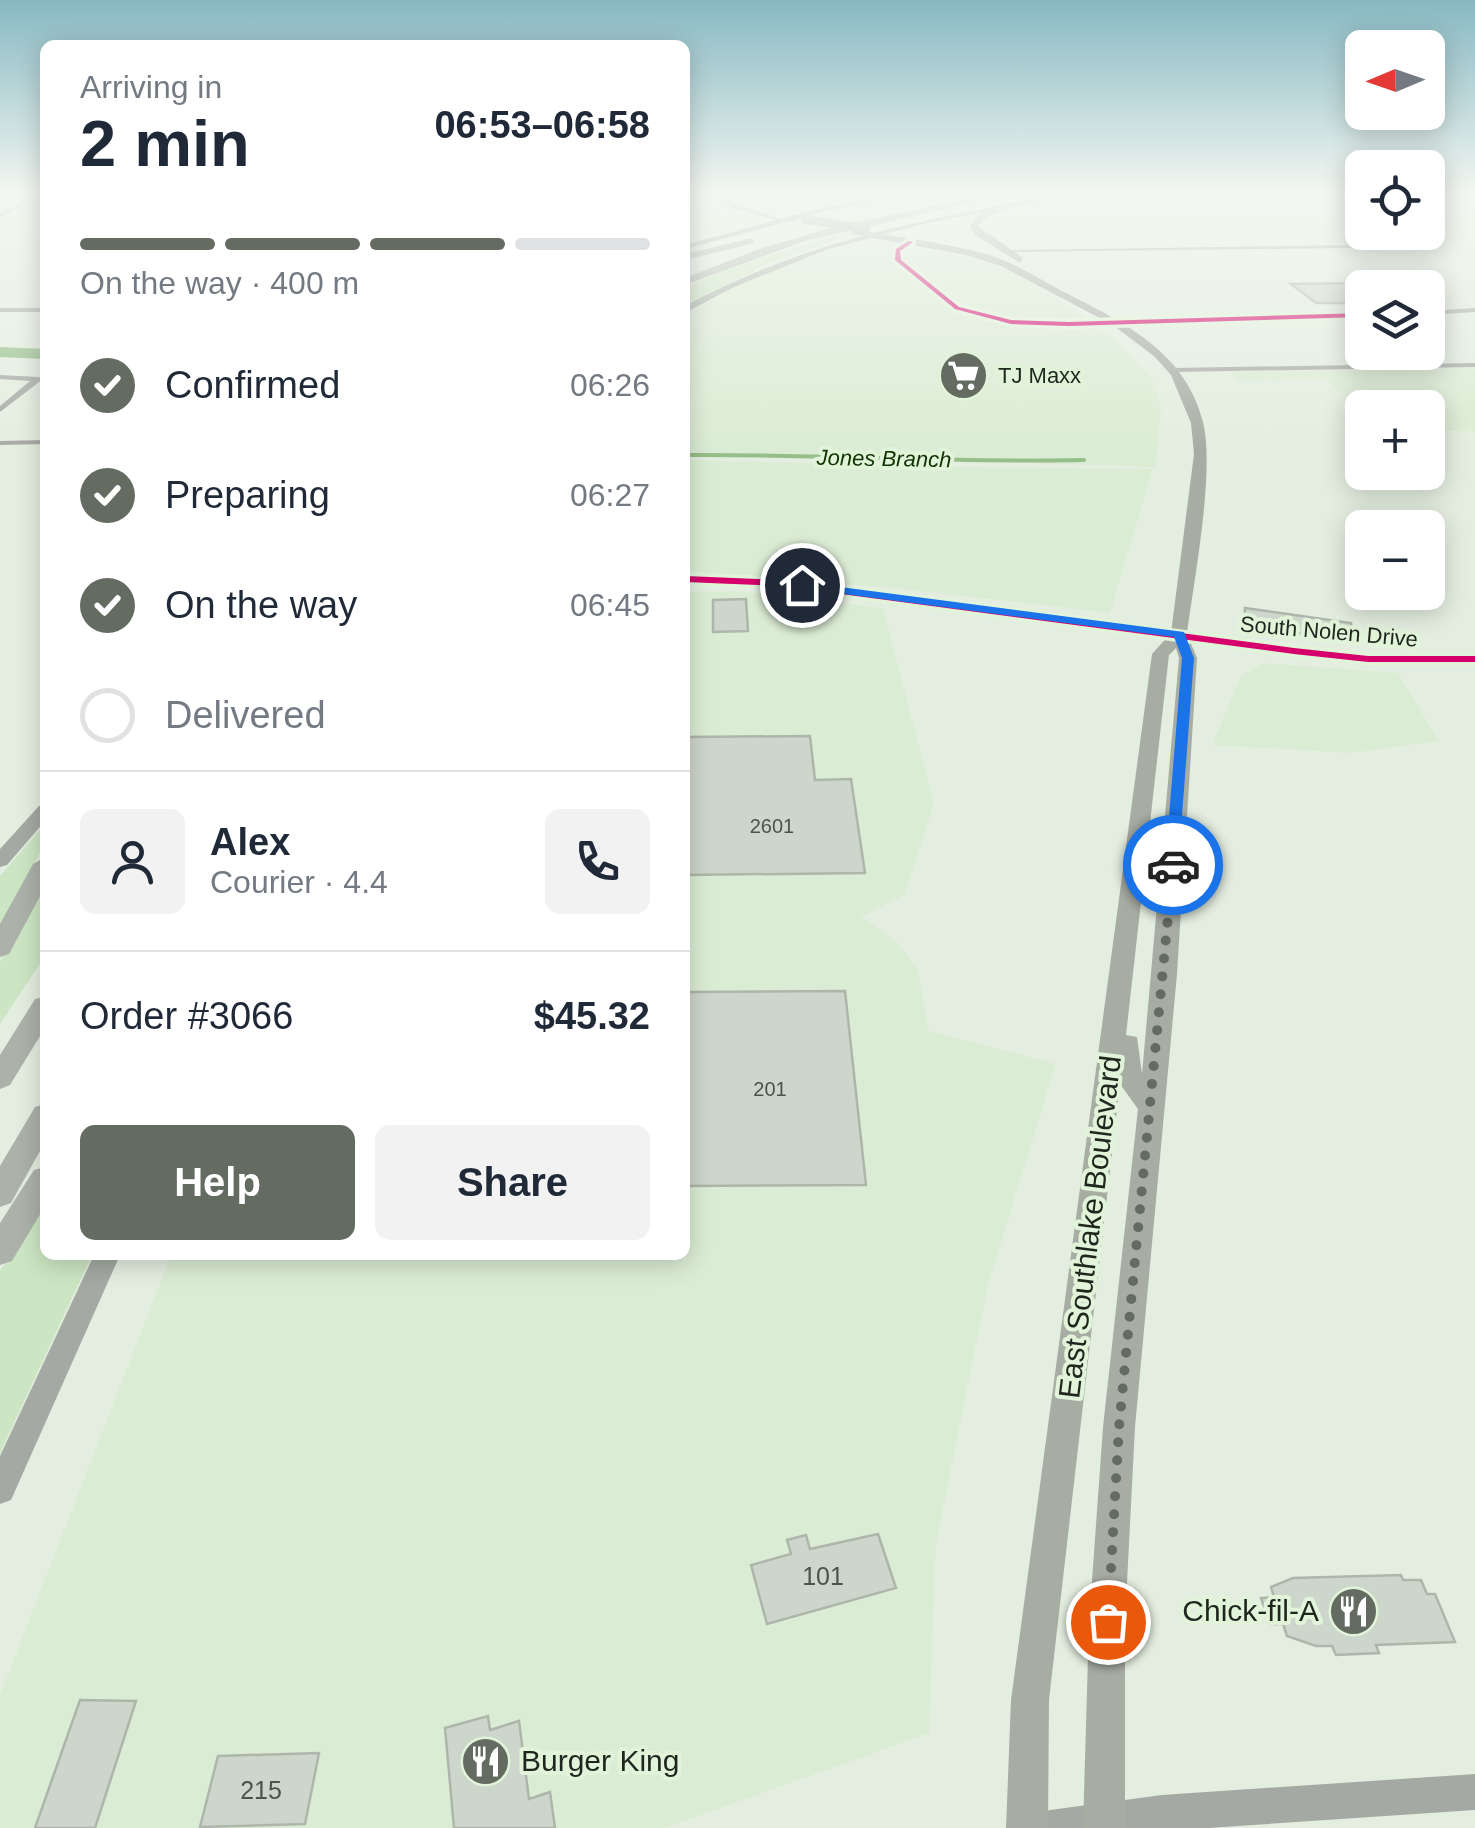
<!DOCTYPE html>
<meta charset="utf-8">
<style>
body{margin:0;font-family:Arial,sans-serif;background:#f2f2f3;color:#1f2937;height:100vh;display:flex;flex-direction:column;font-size:38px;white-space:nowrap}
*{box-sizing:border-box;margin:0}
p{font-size:32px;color:#747a83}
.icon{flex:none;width:55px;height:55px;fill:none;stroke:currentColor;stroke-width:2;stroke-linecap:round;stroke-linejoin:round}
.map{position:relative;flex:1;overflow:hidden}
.panel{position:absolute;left:40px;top:40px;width:650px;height:1220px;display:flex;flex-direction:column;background:#fff;border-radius:15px;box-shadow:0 5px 25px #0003}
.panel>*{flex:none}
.needle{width:65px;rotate:268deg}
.fabs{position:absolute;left:1345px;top:30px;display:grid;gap:20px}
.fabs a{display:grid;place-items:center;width:100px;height:100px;border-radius:15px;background:#fff;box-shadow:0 5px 25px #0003;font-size:50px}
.pin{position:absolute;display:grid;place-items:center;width:85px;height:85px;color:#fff;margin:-42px;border:5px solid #fff;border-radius:50%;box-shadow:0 2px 10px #0007}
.courier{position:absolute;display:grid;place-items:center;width:100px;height:100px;margin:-50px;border:8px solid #1a73e8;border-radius:50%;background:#fff;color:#222;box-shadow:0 2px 12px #0007}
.overview em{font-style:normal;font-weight:800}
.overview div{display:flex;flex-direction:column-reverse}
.overview{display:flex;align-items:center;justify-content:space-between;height:170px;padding:0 40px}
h1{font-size:65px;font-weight:800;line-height:75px}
.bar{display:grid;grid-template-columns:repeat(4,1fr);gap:15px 10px;align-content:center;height:120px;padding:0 40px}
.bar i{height:12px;border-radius:8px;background:#e0e1e3}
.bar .selected{background:#646c61}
.bar p{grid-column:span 4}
.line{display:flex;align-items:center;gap:25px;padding:0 40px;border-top:2px solid #e0e1e3}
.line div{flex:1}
.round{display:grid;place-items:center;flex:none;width:105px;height:105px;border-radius:15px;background:#f2f2f3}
ol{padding:0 40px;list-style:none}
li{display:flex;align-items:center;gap:30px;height:110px}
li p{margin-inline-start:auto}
li .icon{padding:10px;border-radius:50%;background:#646c61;color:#fff;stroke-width:4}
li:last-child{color:#747a83}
li i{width:55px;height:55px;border:5px solid #e0e1e3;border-radius:50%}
.cta{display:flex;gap:20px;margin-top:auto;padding:20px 40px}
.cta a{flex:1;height:115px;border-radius:15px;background:#646c61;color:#fff;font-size:40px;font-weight:800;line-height:115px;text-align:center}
.cta a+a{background:#f2f2f3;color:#1f2937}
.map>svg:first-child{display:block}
.built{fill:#dbecd4}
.green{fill:#cce6c3}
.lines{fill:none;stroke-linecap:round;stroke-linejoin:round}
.stream{stroke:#96be88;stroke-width:4}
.river{fill:#96be88;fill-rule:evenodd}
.building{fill:#cdd6ca;stroke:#aeb6ab;stroke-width:2.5}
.minor{fill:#a7aaa5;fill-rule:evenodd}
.tertiary{fill:#a7aaa5;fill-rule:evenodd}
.secondary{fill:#a4aaa3;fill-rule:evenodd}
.primary{fill:#a8ada4;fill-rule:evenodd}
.motorway{fill:#acb2a9;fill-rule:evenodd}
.primary-bridge{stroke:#a8ada4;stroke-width:9}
.cycleway-casing{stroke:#e1f4da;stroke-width:7}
.cycleway{fill:#d6006c;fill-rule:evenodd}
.route{fill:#1a73e8}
.done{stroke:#646c61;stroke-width:10;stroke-dasharray:0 18}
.labels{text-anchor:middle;stroke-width:8;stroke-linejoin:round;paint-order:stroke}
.number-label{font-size:20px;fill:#4c5349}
.far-poi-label{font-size:22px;fill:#1f261d;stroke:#e1f4da;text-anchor:start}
.far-water-label{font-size:22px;font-style:italic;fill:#113401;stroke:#e1f4da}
.far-street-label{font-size:22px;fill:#1f261d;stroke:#e1f4da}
.near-number-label{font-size:25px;fill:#4c5349}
.near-street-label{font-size:30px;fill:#1f261d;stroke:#e1f4da}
.near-poi-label{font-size:30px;fill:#1f261d;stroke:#e1f4da;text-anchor:end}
</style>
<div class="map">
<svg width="1475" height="1828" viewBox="0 0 1475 1828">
<rect width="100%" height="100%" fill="#e4eee0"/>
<!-- built -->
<g class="built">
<path d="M863,238L984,260L1011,271L1079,313L1118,342L1153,380L1161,408L1156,467L685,453V315L748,279L822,249Z"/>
<path d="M1475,369V431H1428V408L1362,410L1325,380L1238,381L1230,372Z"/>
<path d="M685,460L971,467L1153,469L1110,613L886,587L685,571Z"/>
<path d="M737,591L883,608L934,803L905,895L861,917L897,942L918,970L929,1031L1056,1064L988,1285L936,1545L929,1733L665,1828H0V1695L171,1255H685V592Z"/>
<path d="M1263,663L1398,673L1439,741L1351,753L1212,745L1241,676Z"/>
</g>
<!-- green -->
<g class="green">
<path d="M845,233L850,235L765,265L685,306V288C738,264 790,249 845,233Z"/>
<path d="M45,824V843L0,929V876Z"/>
<path d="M45,870V956L0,1024V962Z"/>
<path d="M45,1200V1255H92L0,1453V1271Z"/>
</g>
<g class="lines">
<!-- stream -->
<path class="stream" d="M685,455C818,454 951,463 1084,460"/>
<!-- river -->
<path class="river" d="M0,347L45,349V359L0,357Z"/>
</g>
<!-- building -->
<g class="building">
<path d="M1362,283V303H1316L1291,284Z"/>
<path d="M746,599L748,631L713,632V600Z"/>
<path d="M1245,608L1351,623L1352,641L1251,626V622L1244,621Z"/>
<path d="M810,736L815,780L851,779L865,873L685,875V737Z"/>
<path d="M845,991L866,1185L685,1186V992Z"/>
<path d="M878,1534L896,1588L767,1624L751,1565L791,1554L787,1540L806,1535L810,1549Z"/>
<path d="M1401,1575L1403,1580H1421L1427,1594H1435L1455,1642L1376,1645L1379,1653L1336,1655L1332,1646H1316L1287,1636L1283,1624H1270L1261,1598L1274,1597L1271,1587L1293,1578Z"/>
<path d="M80,1700L136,1701L95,1828H35Z"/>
<path d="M488,1716L490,1730L519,1721L529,1799L550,1792L555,1828H454L445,1728Z"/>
<path d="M319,1753L305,1824L200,1827L218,1756Z"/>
</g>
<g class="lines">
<!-- minor -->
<g class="minor">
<path d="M37,194H42L0,218V214Z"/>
<path d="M1227,194L1258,199L1362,198V200L1258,201Z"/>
<path d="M1475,197V199L1428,200V198Z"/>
<path d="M909,241L914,242L901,251V259L959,307L1011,320L1069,322L1362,313V317L1069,326L1011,324L955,309L895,260L896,249Z"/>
<path d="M1428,244L1430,247L1007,252L1010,250Z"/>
<rect x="0" y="308" width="45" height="4"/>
<path d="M1475,308V312L1428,315V311Z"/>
<path d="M1475,363V367L1173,372L1170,370L1173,368Z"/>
<path d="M0,375L39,377L43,379L0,412V406L30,381L0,379Z"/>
<path d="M45,440V444L0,445V441Z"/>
</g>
<!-- tertiary -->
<path class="tertiary" d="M685,575L781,579L1294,647L1368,655H1475V663H1368L1294,655L781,587L685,583Z"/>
<!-- secondary -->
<g class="secondary">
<path d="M712,194H719L737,204L780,219L821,208L907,194L822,212L685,249V245L776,220L731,208Z"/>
<path d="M1064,194H1077L923,224L828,249L734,287L685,313V306C806,240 930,218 1064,194Z"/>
<path d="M45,805V821L7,865L0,867V849L39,806Z"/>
<path d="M94,1255H120L11,1500L0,1504V1456Z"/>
<path d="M1475,1774V1810L1209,1828H1032L1037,1815L1050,1810L1162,1795Z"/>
</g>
<!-- primary -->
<g class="primary">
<path d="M1008,203L1015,205L985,218L978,226L1023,258L1020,263L975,235L970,226L979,214Z"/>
<path d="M785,217L796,219L797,221L782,222Z"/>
<path d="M854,229C899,238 945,242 989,255C1016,263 1039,279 1064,292C1123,322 1186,352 1203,422C1215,472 1194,579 1187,634L1197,658L1177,974L1135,1427L1125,1622V1828H1083L1089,1622L1103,1427L1138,1109L1120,1084L1049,1700L1048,1828H1006L1011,1700L1152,654L1171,633L1194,454L1191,423L1171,375L1155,357L1113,325L1001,266L966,255L851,234ZM1176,648L1179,658L1142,1074L1137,1037L1126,1035L1169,655Z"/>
</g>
<!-- motorway -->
<g class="motorway">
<path d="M991,194H1008L805,241L685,285V278L759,249L838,226Z"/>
<path d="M752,238L755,243L685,260V254Z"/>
<path d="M45,857V887L9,954L0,957V924L33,864Z"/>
<path d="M45,997V1028L10,1085L0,1089V1055L35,999Z"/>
<path d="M45,1104V1142L11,1203L0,1207V1166L35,1107Z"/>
<path d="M45,1167V1206L12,1261L0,1265V1223L34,1170Z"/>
</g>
<!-- primary-bridge -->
<path class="primary-bridge" d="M805,219L866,229"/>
<defs>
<g id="cycleway">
<path d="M909,241L913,242L900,251L901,260L959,307L1011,320L1069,322L1362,313V317L1069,326L1011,324L955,309L895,260L896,249Z"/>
<path d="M685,576L781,580L1294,648L1368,656H1475V662H1368L1294,654L781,586L685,582Z"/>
</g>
</defs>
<!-- cycleway casing -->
<use href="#cycleway" class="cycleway-casing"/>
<!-- cycleway -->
<use href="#cycleway" class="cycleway"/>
</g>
<!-- sky -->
<linearGradient id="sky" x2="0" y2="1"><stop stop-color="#87b8c2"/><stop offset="0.43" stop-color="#f3f7f1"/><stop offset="1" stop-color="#f3f7f1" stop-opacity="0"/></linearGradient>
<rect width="1475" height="450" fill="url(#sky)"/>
<!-- route -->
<path class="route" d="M802,582L1184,632L1194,658L1178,868L1165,865L1182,658L1174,637L798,588Z"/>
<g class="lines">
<!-- done -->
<path class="done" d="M1108,1622L1119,1427L1173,865"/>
</g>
<!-- icons -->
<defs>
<symbol id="supermarket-disc" viewBox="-11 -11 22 22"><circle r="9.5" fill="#646c61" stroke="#e1f4da"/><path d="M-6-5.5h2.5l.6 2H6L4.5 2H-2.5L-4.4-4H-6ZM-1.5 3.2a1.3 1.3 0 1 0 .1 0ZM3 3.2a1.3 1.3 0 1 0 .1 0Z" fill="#fff"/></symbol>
<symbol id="restaurant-disc" viewBox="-11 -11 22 22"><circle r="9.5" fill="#646c61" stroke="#e1f4da"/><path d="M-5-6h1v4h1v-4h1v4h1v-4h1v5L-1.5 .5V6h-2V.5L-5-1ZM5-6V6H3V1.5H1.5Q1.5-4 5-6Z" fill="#fff"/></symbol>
</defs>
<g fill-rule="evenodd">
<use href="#supermarket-disc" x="936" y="348" width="55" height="55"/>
<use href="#restaurant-disc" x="1326" y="1584" width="55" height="55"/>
<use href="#restaurant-disc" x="458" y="1734" width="55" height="55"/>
</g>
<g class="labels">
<!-- number labels -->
<g class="number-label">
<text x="772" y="833">2601</text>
<text x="770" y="1096">201</text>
</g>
<!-- far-poi labels -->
<g class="far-poi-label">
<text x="998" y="383">TJ Maxx</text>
</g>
<!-- far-water labels -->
<g class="far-water-label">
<text transform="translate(884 458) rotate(1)" y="8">Jones Branch</text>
</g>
<!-- far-street labels -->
<g class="far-street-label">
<text transform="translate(1329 631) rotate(5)" y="8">South Nolen Drive</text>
</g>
<!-- near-number labels -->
<g class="near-number-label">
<text x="823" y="1585">101</text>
<text x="261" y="1799">215</text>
</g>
<!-- near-street labels -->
<g class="near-street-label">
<text transform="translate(1090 1227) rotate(-83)" y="10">East Southlake Boulevard</text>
</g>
<!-- near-poi labels -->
<g class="near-poi-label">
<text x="1319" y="1621">Chick-fil-A</text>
<text x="521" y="1771" text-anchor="start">Burger King</text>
</g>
</g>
</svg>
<div class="fabs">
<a><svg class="needle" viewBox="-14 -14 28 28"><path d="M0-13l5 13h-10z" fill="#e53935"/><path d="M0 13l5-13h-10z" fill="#747a83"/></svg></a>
<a><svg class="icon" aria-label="locate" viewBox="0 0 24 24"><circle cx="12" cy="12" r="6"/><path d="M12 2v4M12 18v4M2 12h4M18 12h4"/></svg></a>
<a><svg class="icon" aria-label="layers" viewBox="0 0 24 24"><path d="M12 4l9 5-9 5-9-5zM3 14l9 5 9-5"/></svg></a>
<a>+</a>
<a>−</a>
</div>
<div class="pin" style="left:1108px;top:1622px;background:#ea580c"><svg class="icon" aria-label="bag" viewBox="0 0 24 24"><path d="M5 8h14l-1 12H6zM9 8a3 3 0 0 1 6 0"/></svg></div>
<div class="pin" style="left:802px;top:585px;background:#1f2937"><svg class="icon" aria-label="home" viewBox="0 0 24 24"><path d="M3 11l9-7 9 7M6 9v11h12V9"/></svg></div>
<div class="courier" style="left:1173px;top:865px"><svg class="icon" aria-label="car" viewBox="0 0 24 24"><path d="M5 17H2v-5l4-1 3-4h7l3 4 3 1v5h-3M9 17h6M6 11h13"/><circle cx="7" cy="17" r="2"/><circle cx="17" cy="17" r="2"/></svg></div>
<section class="panel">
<div class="overview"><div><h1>2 min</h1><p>Arriving in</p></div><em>06:53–06:58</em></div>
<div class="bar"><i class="selected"></i><i class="selected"></i><i class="selected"></i><i></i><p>On the way · 400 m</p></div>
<ol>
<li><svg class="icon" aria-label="check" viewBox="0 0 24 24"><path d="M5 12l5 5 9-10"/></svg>Confirmed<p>06:26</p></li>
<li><svg class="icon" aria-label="check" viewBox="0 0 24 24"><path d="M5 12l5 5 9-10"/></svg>Preparing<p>06:27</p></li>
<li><svg class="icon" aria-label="check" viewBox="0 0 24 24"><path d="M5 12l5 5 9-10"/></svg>On the way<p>06:45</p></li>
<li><i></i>Delivered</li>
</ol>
<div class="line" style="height:180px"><a class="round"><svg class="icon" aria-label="person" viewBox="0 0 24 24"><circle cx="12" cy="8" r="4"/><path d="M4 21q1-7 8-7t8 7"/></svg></a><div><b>Alex</b><p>Courier · 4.4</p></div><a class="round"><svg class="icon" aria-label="phone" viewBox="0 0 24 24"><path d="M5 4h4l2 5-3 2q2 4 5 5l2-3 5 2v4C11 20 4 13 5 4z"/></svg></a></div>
<div class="line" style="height:130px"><div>Order #3066</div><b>$45.32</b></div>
<div class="cta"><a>Help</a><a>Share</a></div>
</section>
</div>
